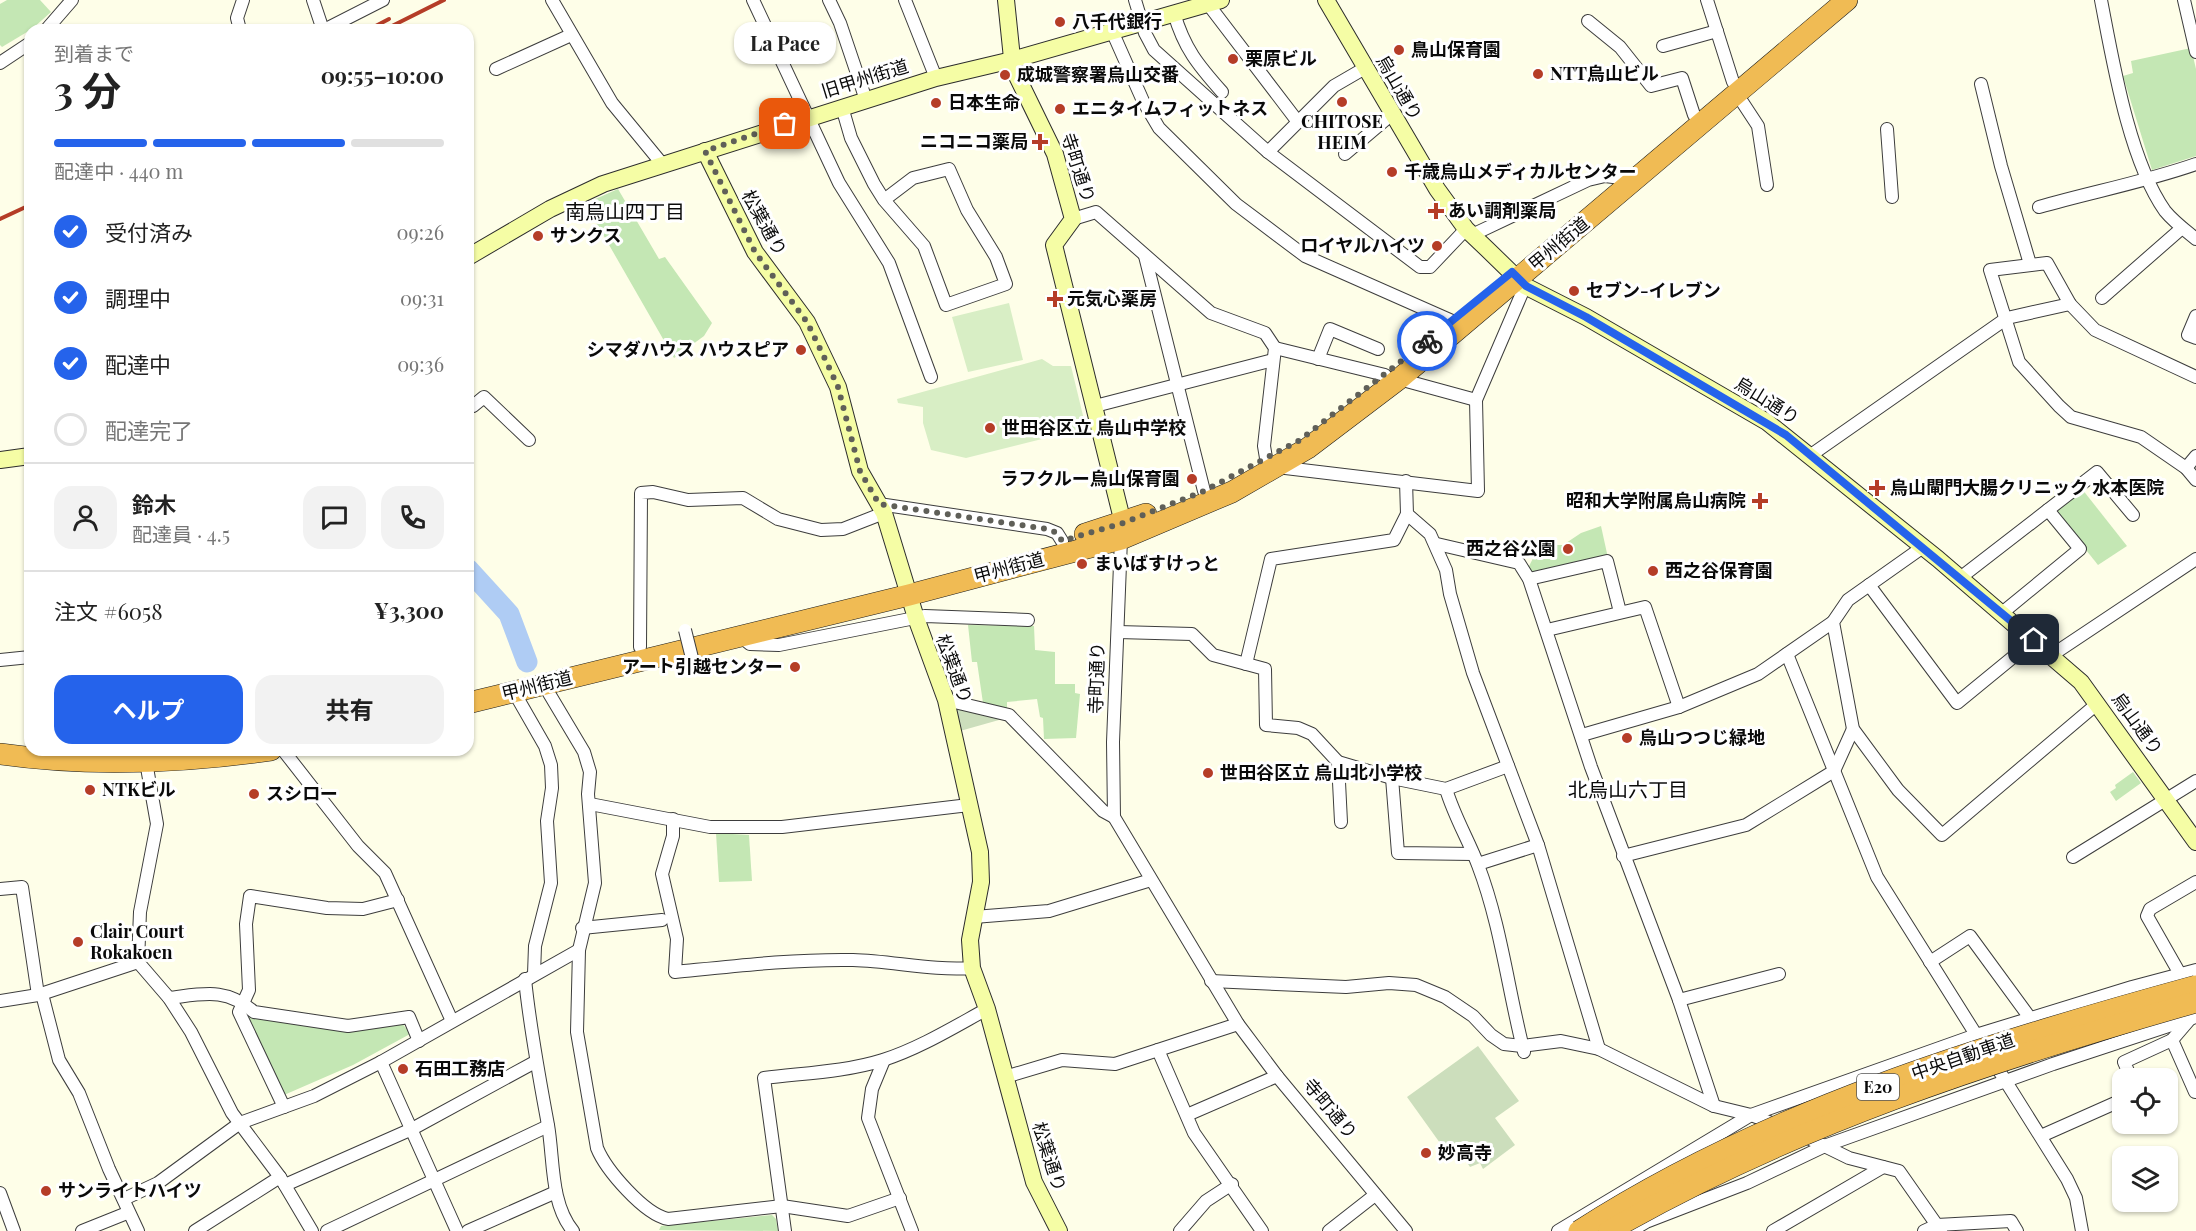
<!DOCTYPE html>
<html lang="ja">
<meta charset="utf-8">
<style>
body{margin:0;font-family:"Playfair Display","Noto Sans JP",serif;background:#f2f2f2;color:#222;height:100vh;display:flex;flex-direction:column;font-size:22px;white-space:nowrap}
*{box-sizing:border-box;margin:0}
p{font-size:20px;color:#767676}
.icon{flex:none;width:33px;height:33px;fill:none;stroke:currentColor;stroke-width:2;stroke-linecap:round;stroke-linejoin:round}
.map{position:relative;flex:1;overflow:hidden}
.details{position:absolute;left:24px;top:24px;width:450px;height:732px;display:flex;flex-direction:column;background:#fff;border-radius:18px;box-shadow:0 2px 4px #0004}
.details>*{flex:none}
.buttons{position:absolute;left:2112px;top:1068px;display:grid;gap:12px}
.buttons a{display:grid;place-items:center;width:66px;height:66px;border-radius:12px;background:#fff;box-shadow:0 2px 4px #0004;font-size:30px}
.pin{position:absolute;display:grid;place-items:center;width:51px;height:51px;color:#fff;margin:-26px;border-radius:12px;box-shadow:0 3px 9px #0006}
.courier{position:absolute;display:grid;place-items:center;width:60px;height:60px;margin:-30px;border:4px solid #2563eb;border-radius:50%;background:#fff;color:#222;box-shadow:0 2px 8px #0007}
.bubble{position:absolute;height:42px;border-radius:18px;background:#fff;box-shadow:0 2px 4px #0004;font-size:20px;font-weight:700;line-height:42px;text-align:center}
.summary em{font-style:normal;font-weight:700}
.summary div{display:flex;flex-direction:column-reverse}
.summary{display:flex;align-items:center;justify-content:space-between;height:102px;padding:0 30px}
h1{font-size:39px;font-weight:700;line-height:45px}
.bar{display:grid;grid-template-columns:repeat(4,1fr);gap:9px 6px;align-content:center;height:72px;padding:0 30px}
.bar i{height:8px;border-radius:4px;background:#e0e0e0}
.bar .current{background:#2563eb}
.bar p{grid-column:span 4}
.line{display:flex;align-items:center;gap:15px;padding:0 30px;border-top:2px solid #e0e0e0}
.line div{flex:1}
.round{display:grid;place-items:center;flex:none;width:63px;height:63px;border-radius:18px;background:#f2f2f2}
ol{padding:0 30px;list-style:none}
li{display:flex;align-items:center;gap:18px;height:66px}
li p{margin-inline-start:auto}
li .icon{padding:6px;border-radius:50%;background:#2563eb;color:#fff;stroke-width:4}
li:last-child{color:#767676}
li i{width:33px;height:33px;border:3px solid #e0e0e0;border-radius:50%}
.cta{display:flex;gap:12px;margin-top:auto;padding:12px 30px}
.cta a{flex:1;height:69px;border-radius:18px;background:#2563eb;color:#fff;font-size:24px;font-weight:700;line-height:69px;text-align:center}
.cta a+a{background:#f2f2f2;color:#222}
.map>svg:first-child{display:block}
.green{fill:#c4e7b4}
.cemetery{fill:#ccdebc}
.pitch{fill:#d8eec5}
.lines{fill:none;stroke-linecap:round;stroke-linejoin:round}
.river{stroke:#afccf4;stroke-width:21}
.street-casing{stroke:#3d3d3d;stroke-width:14}
.secondary-casing{stroke:#2c2c2c;stroke-width:18}
.highway-casing{stroke:#1b1b1b;stroke-width:22}
.street{stroke:#fff;stroke-width:12}
.secondary{stroke:#f5fda5;stroke-width:16}
.highway{stroke:#f0bb54;stroke-width:21}
.rail{stroke:#b53d27;stroke-width:4}
.street-bridge-casing{stroke:#3d3d3d;stroke-width:14;stroke-linecap:butt}
.highway-bridge-casing{stroke:#1b1b1b;stroke-width:22;stroke-linecap:butt}
.street-bridge{stroke:#fff;stroke-width:12}
.highway-bridge{stroke:#f0bb54;stroke-width:21}
.done{stroke:#5f5f58;stroke-width:6;stroke-dasharray:0 10.8}
.route{stroke:#2563eb;stroke-width:8}
.poi-dot{fill:#b53d27;stroke:#fff;stroke-width:2}
.labels{text-anchor:middle;stroke-width:6;stroke-linejoin:round;paint-order:stroke}
.shield{fill:#fff;stroke:#545454;stroke-width:1.5}
.shield-label{font-size:16px;font-weight:bold;fill:#0a0a0a}
.poi-label{font-size:18px;font-weight:bold;fill:#0a0a0a;stroke:#fff;text-anchor:start}
.street-label{font-size:18px;fill:#0a0a0a;stroke:#fff}
.neighbourhood-label{font-size:20px;fill:#0a0a0a;stroke:#fff}
</style>
<div class="map">
<svg width="2196" height="1231" viewBox="0 0 2196 1231">
<rect width="100%" height="100%" fill="#fefee8"/>
<!-- green -->
<g class="green">
<path d="M7,0H40L51,12L32,29L2,47L0,45V4Z"/>
<path d="M2191,48L2196,69V156L2152,170L2123,76L2133,73L2131,61Z"/>
<path d="M618,189L659,259L665,257L712,323L704,336L674,358L593,217L600,213L593,200Z"/>
<path d="M2082,489L2127,546L2098,565L2054,510Z"/>
<path d="M1601,526L1608,558L1534,576L1528,568L1540,545H1563L1581,533Z"/>
<path d="M968,625L1034,626L1035,650L1055,652V684H1075V693L1080,694L1076,738L1044,739L1043,718L1040,717L1037,699L1007,702V709L983,703L977,662H972Z"/>
<path d="M2133,772L2141,783L2116,801L2110,792L2116,788L2115,785Z"/>
<path d="M716,833L749,835L752,881L719,882Z"/>
<path d="M241,1012L253,1017L402,1023L410,1034L353,1065L284,1095Z"/>
<path d="M772,1215L776,1219L778,1231L659,1230L661,1226Z"/>
</g>
<!-- cemetery -->
<g class="cemetery">
<path d="M953,707L1006,718L960,731Z"/>
<path d="M1478,1046L1519,1101L1495,1118L1515,1145L1483,1169L1480,1163L1470,1167L1455,1144L1445,1150L1407,1097Z"/>
</g>
<!-- pitch -->
<g class="pitch">
<path d="M1009,303L1023,360L968,372L952,317Z"/>
<path d="M1042,359L1053,366H1071L1086,428L966,458L931,450L923,423V407L898,403L897,399Z"/>
</g>
<g class="lines">
<!-- river -->
<path class="river" d="M468,569L509,614L527,662"/>
<defs>
<g id="street">
<path d="M313,0L323,30"/>
<path d="M552,0L612,103L663,165"/>
<path d="M753,0L839,183L889,263L931,377"/>
<path d="M829,0L840,23L866,100"/>
<path d="M905,0L936,78"/>
<path d="M1135,0L1145,33L1154,50L1268,152L1420,267H1430L1466,229"/>
<path d="M1707,0L1733,82"/>
<path d="M2101,0C2113,62 2129,160 2165,211C2174,222 2185,230 2196,239"/>
<path d="M2184,0L2196,52"/>
<path d="M1208,4L1298,122L1334,86L1365,68"/>
<path d="M1174,13C1184,48 1198,65 1222,92"/>
<path d="M1588,21L1620,47L1651,86L1682,78L1694,115"/>
<path d="M46,30L72,0"/>
<path d="M240,30L237,18L243,0"/>
<path d="M324,30L383,0"/>
<path d="M1112,31L1143,101L1159,128L1236,204L1305,256L1452,321"/>
<path d="M1663,46L1717,31"/>
<path d="M0,63L30,43"/>
<path d="M496,69L571,35"/>
<path d="M1981,84L2001,166L2030,264"/>
<path d="M1737,94L1758,126L1767,185"/>
<path d="M842,107L851,138L874,184L884,200L924,246L946,305L1006,284L996,257L967,210L949,169L913,178L884,200"/>
<path d="M1887,129L1892,197"/>
<path d="M1268,152L1298,122"/>
<path d="M1345,154L1391,115"/>
<path d="M2039,207C2091,192 2145,182 2196,164"/>
<path d="M1073,219L1096,212L1211,313L1265,333L1275,348L1264,446L1266,458"/>
<path d="M1472,235L1588,180L1605,176L1621,178"/>
<path d="M1145,256L1204,491"/>
<path d="M2102,298L2182,228"/>
<path d="M2196,316L2188,335L2196,338"/>
<path d="M1275,348L1385,375"/>
<path d="M1318,359L1330,329L1378,349"/>
<path d="M2196,377L2095,330L2070,304L2047,263L1990,270L2019,362L2059,406L2071,417L2141,437L2186,468L2196,480"/>
<path d="M1399,379L1476,400"/>
<path d="M468,403L473,406L484,397L529,440"/>
<path d="M1095,406L1273,360"/>
<path d="M1811,455L2007,318L2070,304"/>
<path d="M1277,467L1478,491L1476,400L1525,286"/>
<path d="M2186,468L2196,456"/>
<path d="M1406,481L1407,514L1430,534L1446,570L1450,594L1473,673L1538,845L1599,1049"/>
<path d="M879,504L1047,529L1057,533L1062,541"/>
<path d="M1121,539L1113,742L1114,817L1238,1024L1277,1076L1406,1231"/>
<path d="M1437,544L1519,563L1529,579L1591,767L1679,1000L1714,1106"/>
<path d="M1923,547L1848,600L1833,622L1853,729L1898,790L1942,835L2098,703"/>
<path d="M1960,578L2097,472L2133,515"/>
<path d="M1529,579L1607,561L1620,612"/>
<path d="M1869,585L1957,703L2034,640"/>
<path d="M2002,613L2080,549L2048,510"/>
<path d="M1547,630L1645,607L1679,707"/>
<path d="M1118,632L1192,634L1213,655L1265,669L1266,725L1298,728L1312,734L1338,762L1341,822"/>
<path d="M740,636L750,644L779,645L925,616L1028,620"/>
<path d="M640,647L641,493L653,492L688,500L743,498L778,519L821,530L843,529L884,513"/>
<path d="M1787,654L1877,877L1980,1041"/>
<path d="M2052,655L2196,559"/>
<path d="M0,660L30,657"/>
<path d="M1246,664L1271,559L1394,540L1407,514"/>
<path d="M544,685L584,752L590,772L588,794L595,883L579,950L577,1032L597,1148C606,1170 644,1214 668,1219L782,1206L848,1216L900,1198"/>
<path d="M514,692L545,746L551,765L552,788L547,821L551,883L535,946L534,974"/>
<path d="M946,700L1009,715L1103,811L1114,817"/>
<path d="M1582,735L1679,707L1758,674L1833,622"/>
<path d="M283,750L358,846L385,873L452,1021"/>
<path d="M1338,762L1392,778L1446,789L1508,766"/>
<path d="M1392,778L1398,853L1473,854"/>
<path d="M1446,789C1454,816 1468,839 1478,865C1501,925 1508,990 1524,1052"/>
<path d="M590,804L710,827H782L969,805"/>
<path d="M673,819V836L662,874L677,939L675,972C735,966 794,959 853,960C893,961 932,971 972,968"/>
<path d="M1623,856L1746,825L1834,771L1853,729"/>
<path d="M2073,857L2196,781"/>
<path d="M1478,864L1538,845"/>
<path d="M0,889L22,887L38,995"/>
<path d="M974,917L1049,911L1151,880"/>
<path d="M582,928L662,920"/>
<path d="M138,962L169,998L191,1032L232,1113L280,1177L312,1231"/>
<path d="M138,962L140,912L157,824L146,762"/>
<path d="M1930,962L1970,936L2030,1018"/>
<path d="M2180,974L2147,916L2150,909L2196,882"/>
<path d="M525,979C530,1029 539,1076 548,1125C554,1159 550,1203 573,1231"/>
<path d="M1211,981L1346,987L1389,983L1416,985L1445,997L1473,1016L1491,1035L1504,1044L1522,1046L1561,1041L1599,1049L1714,1106L1751,1115L1779,1126"/>
<path d="M42,994L59,1060L79,1093L109,1169L138,1231"/>
<path d="M169,998C203,994 226,987 254,1012L348,1026L409,1017L419,1041"/>
<path d="M1679,1000L1779,974"/>
<path d="M0,1001L38,995L138,962"/>
<path d="M2172,1040L2195,1092"/>
<path d="M1158,1050L1194,1133L1262,1231"/>
<path d="M884,1060L872,1089L868,1118L912,1231"/>
<path d="M1993,1061L2067,1179L2076,1198L2082,1231"/>
<path d="M381,1062L457,1231"/>
<path d="M1005,1077L1062,1060L1115,1064L1238,1024"/>
<path d="M2131,1078L2124,1062L2172,1040L2190,1019"/>
<path d="M284,1107L239,1012L249,990L246,924L250,896L327,908L363,909L398,900"/>
<path d="M1187,1115L1277,1076"/>
<path d="M1804,1136L1849,1158L1899,1171L1941,1231"/>
<path d="M2041,1136L2122,1100"/>
<path d="M285,1185L412,1129L535,1062"/>
<path d="M0,1193L14,1231"/>
<path d="M124,1199L158,1183L240,1123L314,1096L381,1062L579,950"/>
<path d="M82,1231L127,1213"/>
<path d="M195,1231L280,1177"/>
<path d="M327,1231L548,1126"/>
<path d="M468,1231L556,1192"/>
<path d="M785,1231L764,1078C804,1073 845,1072 883,1060C920,1048 954,1027 987,1009"/>
<path d="M1180,1231L1206,1201L1232,1184"/>
<path d="M1329,1231L1375,1195"/>
<path d="M1558,1231L1751,1115L1976,1035L2132,987L2196,970"/>
<path d="M1631,1231L1646,1222L1747,1183L1827,1145L2053,1064L2196,1017"/>
<path d="M1773,1231L1883,1167"/>
<path d="M1924,1231L1937,1225L2011,1221L2017,1231"/>
</g>
<g id="secondary">
<path d="M1006,0L1013,68L1055,154L1073,219L1054,245L1123,523L1122,532"/>
<path d="M1326,0L1437,189L1466,229L1487,249L1525,286L1586,317L1767,422L1938,559L2081,682L2196,842"/>
<path d="M705,151L755,252L807,322L838,387L860,471L884,513L916,618L946,700L980,852L981,882L970,940L972,968L987,1009L1034,1182L1059,1231"/>
<path d="M468,257L550,209L603,184L936,78L1012,60L1221,0"/>
<path d="M0,460L30,456"/>
</g>
<g id="highway">
<path d="M1085,534L1146,514"/>
<path d="M468,703L909,595L1121,539L1232,492L1308,448L1399,379L1847,0"/>
<path d="M0,754C91,767 180,763 271,750"/>
</g>
</defs>
<!-- street casing -->
<use href="#street" class="street-casing"/>
<!-- secondary casing -->
<use href="#secondary" class="secondary-casing"/>
<!-- highway casing -->
<use href="#highway" class="highway-casing"/>
<!-- street -->
<use href="#street" class="street"/>
<!-- secondary -->
<use href="#secondary" class="secondary"/>
<!-- highway -->
<use href="#highway" class="highway"/>
<!-- rail -->
<g class="rail">
<path d="M368,30L389,19"/>
<path d="M384,30L444,0"/>
<path d="M0,219L30,205"/>
</g>
<defs>
<path id="street-bridge" d="M685,630L692,658"/>
<g id="highway-bridge">
<path d="M1579,1231C1765,1111 1984,1044 2196,986"/>
<path d="M1609,1231C1793,1125 1993,1060 2196,1002"/>
</g>
</defs>
<!-- street-bridge casing -->
<use href="#street-bridge" class="street-bridge-casing"/>
<!-- highway-bridge casing -->
<use href="#highway-bridge" class="highway-bridge-casing"/>
<!-- street-bridge -->
<use href="#street-bridge" class="street-bridge"/>
<!-- highway-bridge -->
<use href="#highway-bridge" class="highway-bridge"/>
</g>
<g class="lines">
<!-- done -->
<path class="done" d="M785,124L705,151L755,252L807,322L827,363L838,387L860,471L879,504L1047,529L1057,533L1062,541L1123,523L1204,491L1300,440L1427,341"/>
<!-- route -->
<path class="route" d="M1427,341L1512,272L1526,286L1586,317L1786,435L2034,640"/>
</g>
<!-- markers -->
<g class="poi-dot">
<circle cx="1060" cy="22" r="6"/>
<circle cx="1399" cy="50" r="6"/>
<circle cx="1233" cy="59" r="6"/>
<circle cx="1538" cy="74" r="6"/>
<circle cx="1005" cy="75" r="6"/>
<circle cx="1342" cy="102" r="6"/>
<circle cx="936" cy="103" r="6"/>
<circle cx="1060" cy="109" r="6"/>
<path d="M1037 133h6v6h6v6h-6v6h-6v-6h-6v-6h6z"/>
<circle cx="1392" cy="172" r="6"/>
<path d="M1433 202h6v6h6v6h-6v6h-6v-6h-6v-6h6z"/>
<circle cx="538" cy="236" r="6"/>
<circle cx="1437" cy="246" r="6"/>
<circle cx="1574" cy="291" r="6"/>
<path d="M1052 290h6v6h6v6h-6v6h-6v-6h-6v-6h6z"/>
<circle cx="801" cy="350" r="6"/>
<circle cx="990" cy="428" r="6"/>
<circle cx="1192" cy="479" r="6"/>
<path d="M1874 479h6v6h6v6h-6v6h-6v-6h-6v-6h6z"/>
<path d="M1757 492h6v6h6v6h-6v6h-6v-6h-6v-6h6z"/>
<circle cx="1568" cy="549" r="6"/>
<circle cx="1082" cy="564" r="6"/>
<circle cx="1653" cy="571" r="6"/>
<circle cx="795" cy="667" r="6"/>
<circle cx="1627" cy="738" r="6"/>
<circle cx="1208" cy="773" r="6"/>
<circle cx="90" cy="790" r="6"/>
<circle cx="254" cy="794" r="6"/>
<circle cx="78" cy="942" r="6"/>
<circle cx="403" cy="1069" r="6"/>
<circle cx="1426" cy="1153" r="6"/>
<circle cx="46" cy="1191" r="6"/>
</g>
<g class="labels">
<!-- shield labels -->
<rect class="shield" x="1857" y="1074" width="42" height="26" rx="4.5"/>
<g class="shield-label">
<text x="1878" y="1093">E20</text>
</g>
<!-- poi labels -->
<g class="poi-label">
<text x="1072" y="28">八千代銀行</text>
<text x="1411" y="56">鳥山保育園</text>
<text x="1245" y="65">栗原ビル</text>
<text x="1550" y="80">NTT烏山ビル</text>
<text x="1017" y="81">成城警察署烏山交番</text>
<text x="948" y="109">日本生命</text>
<text x="1072" y="115">エニタイムフィットネス</text>
<text x="1342" y="128" text-anchor="middle">CHITOSE<tspan x="1342" dy="21">HEIM</tspan></text>
<text x="1028" y="148" text-anchor="end">ニコニコ薬局</text>
<text x="1404" y="178">千歳烏山メディカルセンター</text>
<text x="1448" y="217">あい調剤薬局</text>
<text x="550" y="242">サンクス</text>
<text x="1425" y="252" text-anchor="end">ロイヤルハイツ</text>
<text x="1586" y="297">セブン-イレブン</text>
<text x="1067" y="305">元気心薬房</text>
<text x="789" y="356" text-anchor="end">シマダハウス ハウスピア</text>
<text x="1002" y="434">世田谷区立 烏山中学校</text>
<text x="1180" y="485" text-anchor="end">ラフクルー烏山保育園</text>
<text x="1890" y="494">烏山閘門大腸クリニック 水本医院</text>
<text x="1746" y="507" text-anchor="end">昭和大学附属烏山病院</text>
<text x="1556" y="555" text-anchor="end">西之谷公園</text>
<text x="1094" y="570">まいばすけっと</text>
<text x="1665" y="577">西之谷保育園</text>
<text x="783" y="673" text-anchor="end">アート引越センター</text>
<text x="1639" y="744">烏山つつじ緑地</text>
<text x="1220" y="779">世田谷区立 烏山北小学校</text>
<text x="102" y="796">NTKビル</text>
<text x="266" y="800">スシロー</text>
<text x="90" y="938">Clair Court<tspan x="90" dy="21">Rokakoen</tspan></text>
<text x="415" y="1075">石田工務店</text>
<text x="1438" y="1159">妙高寺</text>
<text x="58" y="1197">サンライトハイツ</text>
</g>
<!-- street labels -->
<g class="street-label">
<text transform="translate(865 79) rotate(-17)" y="6">旧甲州街道</text>
<text transform="translate(1399 88) rotate(60)" y="6">烏山通り</text>
<text transform="translate(1078 168) rotate(72)" y="6">寺町通り</text>
<text transform="translate(764 223) rotate(61)" y="6">松葉通り</text>
<text transform="translate(1559 244) rotate(-40)" y="6">甲州街道</text>
<text transform="translate(1767 401) rotate(32)" y="6">烏山通り</text>
<text transform="translate(1009 568) rotate(-15)" y="6">甲州街道</text>
<text transform="translate(954 669) rotate(70)" y="6">松葉通り</text>
<text transform="translate(1097 678) rotate(-88)" y="6">寺町通り</text>
<text transform="translate(537 686) rotate(-14)" y="6">甲州街道</text>
<text transform="translate(2137 724) rotate(54)" y="6">烏山通り</text>
<text transform="translate(1963 1057) rotate(-19)" y="6">中央自動車道</text>
<text transform="translate(1330 1109) rotate(50)" y="6">寺町通り</text>
<text transform="translate(1049 1157) rotate(72)" y="6">松葉通り</text>
</g>
<!-- neighbourhood labels -->
<g class="neighbourhood-label">
<text x="625" y="219">南烏山四丁目</text>
<text x="1628" y="797">北烏山六丁目</text>
</g>
</g>
</svg>
<div class="buttons">
<a><svg class="icon" aria-label="locate" viewBox="0 0 24 24"><circle cx="12" cy="12" r="6"/><path d="M12 2v4M12 18v4M2 12h4M18 12h4"/></svg></a>
<a><svg class="icon" aria-label="layers" viewBox="0 0 24 24"><path d="M12 4l9 5-9 5-9-5zM3 14l9 5 9-5"/></svg></a>
</div>
<div class="pin" style="left:785px;top:124px;background:#ea580c"><svg class="icon" aria-label="bag" viewBox="0 0 24 24"><path d="M5 8h14l-1 12H6zM9 8a3 3 0 0 1 6 0"/></svg></div>
<div class="pin" style="left:2034px;top:640px;background:#1f2937"><svg class="icon" aria-label="home" viewBox="0 0 24 24"><path d="M3 11l9-7 9 7M6 9v11h12V9"/></svg></div>
<div class="courier" style="left:1427px;top:341px"><svg class="icon" aria-label="bike" viewBox="0 0 24 24"><circle cx="6" cy="16" r="4"/><circle cx="18" cy="16" r="4"/><path d="M6 16l4-8h5l3 8M10 8l3 8H6M13 5h3"/></svg></div>
<div class="bubble" style="left:734px;top:22px;width:102px">La Pace</div>
<section class="details">
<div class="summary"><div><h1>3 分</h1><p>到着まで</p></div><em>09:55–10:00</em></div>
<div class="bar"><i class="current"></i><i class="current"></i><i class="current"></i><i></i><p>配達中 · 440 m</p></div>
<ol>
<li><svg class="icon" aria-label="check" viewBox="0 0 24 24"><path d="M5 12l5 5 9-10"/></svg>受付済み<p>09:26</p></li>
<li><svg class="icon" aria-label="check" viewBox="0 0 24 24"><path d="M5 12l5 5 9-10"/></svg>調理中<p>09:31</p></li>
<li><svg class="icon" aria-label="check" viewBox="0 0 24 24"><path d="M5 12l5 5 9-10"/></svg>配達中<p>09:36</p></li>
<li><i></i>配達完了</li>
</ol>
<div class="line" style="height:108px"><a class="round"><svg class="icon" aria-label="person" viewBox="0 0 24 24"><circle cx="12" cy="8" r="4"/><path d="M4 21q1-7 8-7t8 7"/></svg></a><div><b>鈴木</b><p>配達員 · 4.5</p></div><a class="round"><svg class="icon" aria-label="chat" viewBox="0 0 24 24"><path d="M4 5h16v11H9l-5 4z"/></svg></a><a class="round"><svg class="icon" aria-label="phone" viewBox="0 0 24 24"><path d="M5 4h4l2 5-3 2q2 4 5 5l2-3 5 2v4C11 20 4 13 5 4z"/></svg></a></div>
<div class="line" style="height:78px"><div>注文 #6058</div><b>¥3,300</b></div>
<div class="cta"><a>ヘルプ</a><a>共有</a></div>
</section>
</div>
